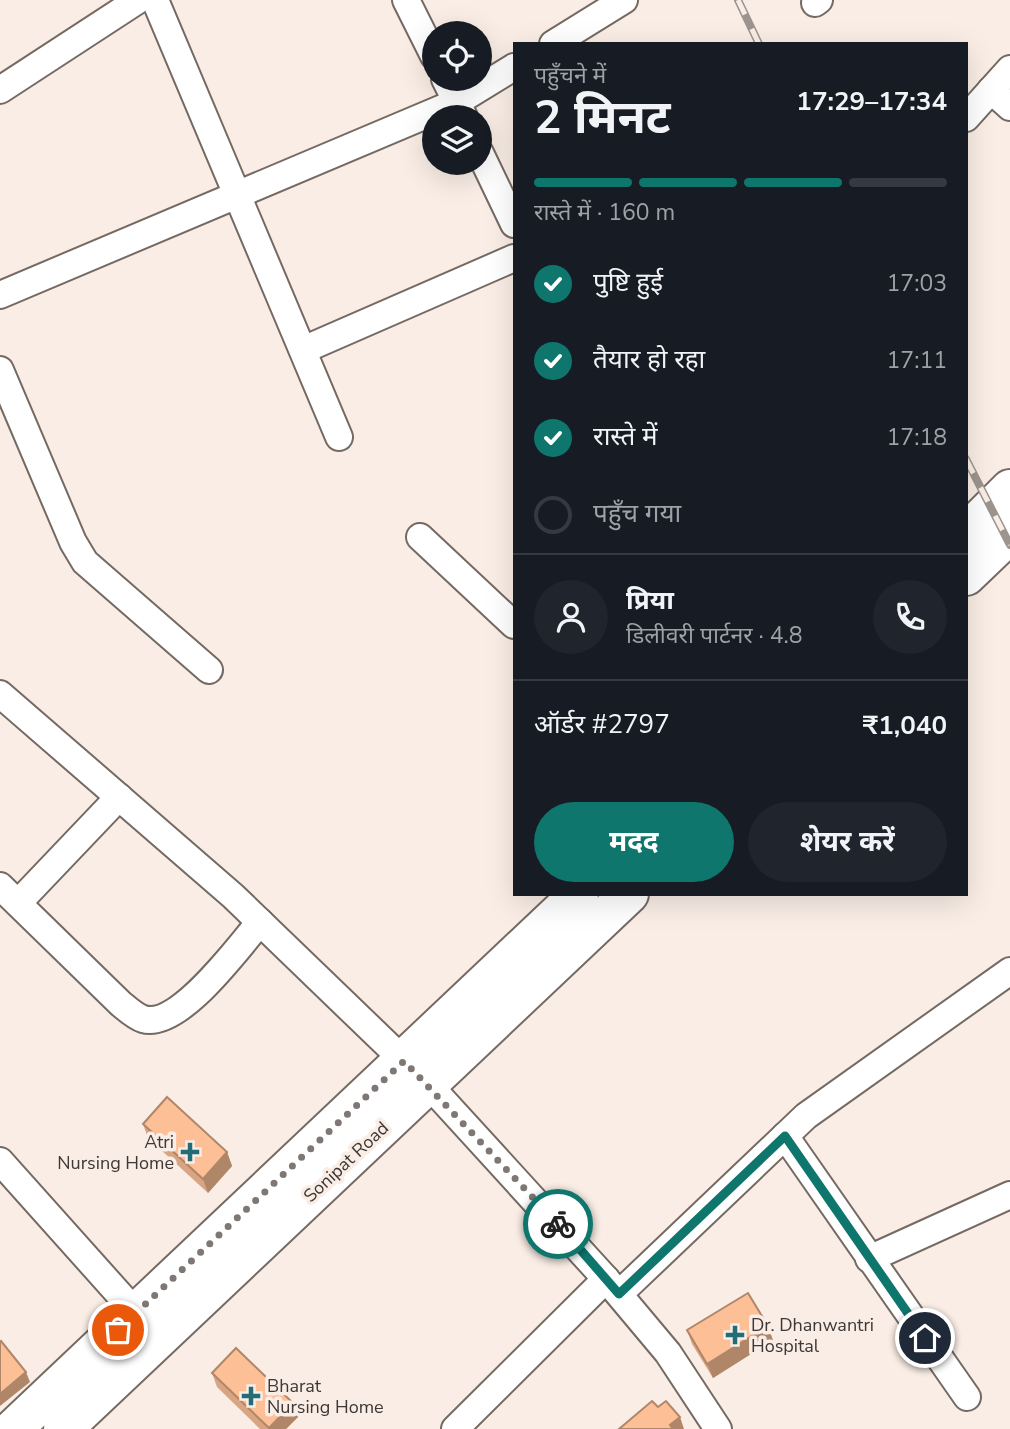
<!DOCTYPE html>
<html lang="hi">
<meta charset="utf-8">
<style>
body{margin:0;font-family:"Nunito Sans","Noto Sans Devanagari",sans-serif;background:#20242c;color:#f1f3f6;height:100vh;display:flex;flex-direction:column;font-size:26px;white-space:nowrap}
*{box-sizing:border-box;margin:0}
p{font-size:23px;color:#9ea1a6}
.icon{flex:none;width:38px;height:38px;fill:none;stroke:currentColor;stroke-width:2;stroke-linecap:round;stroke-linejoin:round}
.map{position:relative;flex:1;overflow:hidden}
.sheet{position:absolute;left:513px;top:42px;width:455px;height:854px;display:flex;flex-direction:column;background:#171b24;border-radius:0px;box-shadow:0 7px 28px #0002}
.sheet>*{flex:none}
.tools{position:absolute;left:422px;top:21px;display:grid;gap:14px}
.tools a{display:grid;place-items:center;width:70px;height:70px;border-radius:50%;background:#171b24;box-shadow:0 7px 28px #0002;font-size:35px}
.pin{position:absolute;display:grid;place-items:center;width:60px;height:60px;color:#fff;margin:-30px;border:4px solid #fff;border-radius:50%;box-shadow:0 2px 7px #0007}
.courier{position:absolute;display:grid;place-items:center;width:70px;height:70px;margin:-35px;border:5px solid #0f766e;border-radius:50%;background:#fff;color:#222;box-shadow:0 2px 9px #0007}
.head em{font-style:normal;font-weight:700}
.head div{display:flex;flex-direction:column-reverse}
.head{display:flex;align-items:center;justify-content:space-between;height:119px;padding:0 21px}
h1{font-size:46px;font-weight:700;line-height:52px}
.bar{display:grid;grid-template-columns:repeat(4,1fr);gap:10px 7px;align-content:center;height:84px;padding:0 21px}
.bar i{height:9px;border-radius:5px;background:#363941}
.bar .current{background:#0f766e}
.bar p{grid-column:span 4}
.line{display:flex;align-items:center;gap:18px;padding:0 21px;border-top:2px solid #363941}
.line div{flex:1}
.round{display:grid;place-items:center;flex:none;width:74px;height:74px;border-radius:37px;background:#20242c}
ol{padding:0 21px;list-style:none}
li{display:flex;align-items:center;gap:21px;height:77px}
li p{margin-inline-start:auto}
li .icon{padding:7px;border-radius:50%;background:#0f766e;color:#fff;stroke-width:4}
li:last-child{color:#9ea1a6}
li i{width:38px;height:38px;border:4px solid #363941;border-radius:50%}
.action{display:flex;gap:14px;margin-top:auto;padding:14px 21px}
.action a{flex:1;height:80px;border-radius:42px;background:#0f766e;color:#fff;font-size:28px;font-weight:700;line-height:80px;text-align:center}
.action a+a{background:#20242c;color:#f1f3f6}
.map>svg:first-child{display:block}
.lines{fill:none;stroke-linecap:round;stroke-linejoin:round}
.street-casing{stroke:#756a63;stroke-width:30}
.primary-casing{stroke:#756a63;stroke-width:42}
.street{stroke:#fff;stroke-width:26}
.primary{stroke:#fff;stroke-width:38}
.rail-casing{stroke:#9c948e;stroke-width:8}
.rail{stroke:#f9ede5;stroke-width:5;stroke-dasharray:16;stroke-linecap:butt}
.wall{fill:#d9a481}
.shaded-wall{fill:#b08669}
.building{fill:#fcbf96;stroke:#b08669;stroke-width:2}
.done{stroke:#7f7773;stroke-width:7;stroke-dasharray:0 12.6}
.route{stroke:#0f766e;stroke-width:9}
.poi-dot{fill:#236e76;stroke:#f9ede5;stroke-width:2.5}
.labels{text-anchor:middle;stroke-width:7;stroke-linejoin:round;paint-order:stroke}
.poi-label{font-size:18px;fill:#3d3835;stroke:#f9ede5;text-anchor:start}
.street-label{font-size:18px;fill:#3d3835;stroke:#f9ede5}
</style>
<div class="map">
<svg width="1010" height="1429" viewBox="0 0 1010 1429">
<rect width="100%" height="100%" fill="#f9ede5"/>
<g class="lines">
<defs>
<g id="street">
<path d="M155,0L339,437"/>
<path d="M406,0L434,56"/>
<path d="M815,3L819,0"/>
<path d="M553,44L624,0"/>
<path d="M445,79L464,117"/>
<path d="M0,90L138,0"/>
<path d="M991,90L1010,107"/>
<path d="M966,118L1010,69"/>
<path d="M480,153L514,224"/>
<path d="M0,295L457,102L514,67"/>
<path d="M303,350L514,258"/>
<path d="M0,370L73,542L85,562L209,670"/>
<path d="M420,537L514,625"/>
<path d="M0,694L233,896L428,1084L606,1279L668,1353L718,1429"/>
<path d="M0,886L121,1004C127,1009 136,1017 143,1019C179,1030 239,946 260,922"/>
<path d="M18,903L119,797"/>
<path d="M785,1136L967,1397"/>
<path d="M0,1161L136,1313"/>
<path d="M869,1259L1010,1195"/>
<path d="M619,1294L806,1116L1010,971"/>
<path d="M455,1429L606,1279"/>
</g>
<g id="primary">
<path d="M966,533L1010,489"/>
<path d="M966,576L1010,534"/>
<path d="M13,1429L579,894"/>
<path d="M63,1429L629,894"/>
</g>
</defs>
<!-- street casing -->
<use href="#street" class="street-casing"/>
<!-- primary casing -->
<use href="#primary" class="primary-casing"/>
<!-- street -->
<use href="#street" class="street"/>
<!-- primary -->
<use href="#primary" class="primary"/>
<defs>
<g id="rail">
<path d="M738,0L759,44"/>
<path d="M966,459L1010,545"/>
</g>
</defs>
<!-- rail casing -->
<use href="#rail" class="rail-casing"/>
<!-- rail -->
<use href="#rail" class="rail"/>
</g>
<!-- wall -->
<g class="wall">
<path d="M143,1124L227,1152L232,1166L208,1193L148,1138Z"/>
<path d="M687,1330L773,1340L713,1378L692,1344Z"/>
<path d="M212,1373L298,1417L286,1429H260L217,1387Z"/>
</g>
<!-- shaded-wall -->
<g class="shaded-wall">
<path d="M227,1152L232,1166L208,1193L203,1179Z"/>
<path d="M768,1326L773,1340L713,1378L707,1364Z"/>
<path d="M26,1372L30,1382L0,1406V1394Z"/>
<path d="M293,1403L298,1417L286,1429H269V1428Z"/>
<path d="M680,1417L684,1429H672L670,1425Z"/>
</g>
<!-- building -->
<g class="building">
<path d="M167,1097L227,1152L203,1179L143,1124Z"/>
<path d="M748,1293L768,1326L707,1364L687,1330Z"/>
<path d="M1,1341L26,1372L0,1394V1342Z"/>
<path d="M236,1348L293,1403L269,1428L212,1373Z"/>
<path d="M652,1401L658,1407L666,1401L680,1417L670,1425L673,1429H619Z"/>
</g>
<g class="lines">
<!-- done -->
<path class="done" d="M118,1330L404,1061L558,1224"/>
<!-- route -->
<path class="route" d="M558,1224L619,1294L785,1136L925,1338"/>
</g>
<!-- markers -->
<g class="poi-dot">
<path d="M186.5 1141.5h7v7h7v7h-7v7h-7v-7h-7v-7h7z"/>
<path d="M731.5 1324.5h7v7h7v7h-7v7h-7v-7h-7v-7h7z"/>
<path d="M247.5 1385.5h7v7h7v7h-7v7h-7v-7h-7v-7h7z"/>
</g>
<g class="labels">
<!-- poi labels -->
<g class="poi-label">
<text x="174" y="1148" text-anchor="end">Atri<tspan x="174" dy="21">Nursing Home</tspan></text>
<text x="751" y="1331">Dr. Dhanwantri<tspan x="751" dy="21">Hospital</tspan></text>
<text x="267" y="1392">Bharat<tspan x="267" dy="21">Nursing Home</tspan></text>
</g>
<!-- street labels -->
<g class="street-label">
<text transform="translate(346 1162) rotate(-43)" y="6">Sonipat Road</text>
</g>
</g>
</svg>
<div class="tools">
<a><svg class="icon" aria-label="locate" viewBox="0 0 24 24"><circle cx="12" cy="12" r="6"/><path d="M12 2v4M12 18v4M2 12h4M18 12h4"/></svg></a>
<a><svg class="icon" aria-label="layers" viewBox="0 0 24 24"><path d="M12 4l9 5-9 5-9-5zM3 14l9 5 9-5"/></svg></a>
</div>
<div class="pin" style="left:118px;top:1330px;background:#ea580c"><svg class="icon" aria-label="bag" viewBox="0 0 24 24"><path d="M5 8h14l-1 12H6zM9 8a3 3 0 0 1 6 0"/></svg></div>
<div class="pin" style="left:925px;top:1338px;background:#1f2937"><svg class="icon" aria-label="home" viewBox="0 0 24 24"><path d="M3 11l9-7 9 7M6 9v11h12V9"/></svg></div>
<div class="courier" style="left:558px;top:1224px"><svg class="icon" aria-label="bike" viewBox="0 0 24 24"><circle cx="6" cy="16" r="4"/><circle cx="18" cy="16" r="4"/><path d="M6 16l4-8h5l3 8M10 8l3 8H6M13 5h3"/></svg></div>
<section class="sheet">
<div class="head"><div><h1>2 मिनट</h1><p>पहुँचने में</p></div><em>17:29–17:34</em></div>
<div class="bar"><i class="current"></i><i class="current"></i><i class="current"></i><i></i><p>रास्ते में · 160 m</p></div>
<ol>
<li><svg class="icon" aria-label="check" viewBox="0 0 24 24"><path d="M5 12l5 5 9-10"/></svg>पुष्टि हुई<p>17:03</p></li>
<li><svg class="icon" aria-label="check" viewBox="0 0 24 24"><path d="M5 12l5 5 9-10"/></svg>तैयार हो रहा<p>17:11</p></li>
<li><svg class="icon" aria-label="check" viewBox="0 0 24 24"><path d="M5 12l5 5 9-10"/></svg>रास्ते में<p>17:18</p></li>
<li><i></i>पहुँच गया</li>
</ol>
<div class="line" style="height:126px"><a class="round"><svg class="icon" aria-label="person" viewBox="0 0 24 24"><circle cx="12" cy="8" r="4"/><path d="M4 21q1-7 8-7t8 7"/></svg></a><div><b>प्रिया</b><p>डिलीवरी पार्टनर · 4.8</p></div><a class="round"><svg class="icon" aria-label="phone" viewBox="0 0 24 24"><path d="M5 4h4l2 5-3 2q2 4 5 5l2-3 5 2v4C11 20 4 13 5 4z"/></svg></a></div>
<div class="line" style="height:91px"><div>ऑर्डर #2797</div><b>₹1,040</b></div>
<div class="action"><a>मदद</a><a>शेयर करें</a></div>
</section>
</div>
